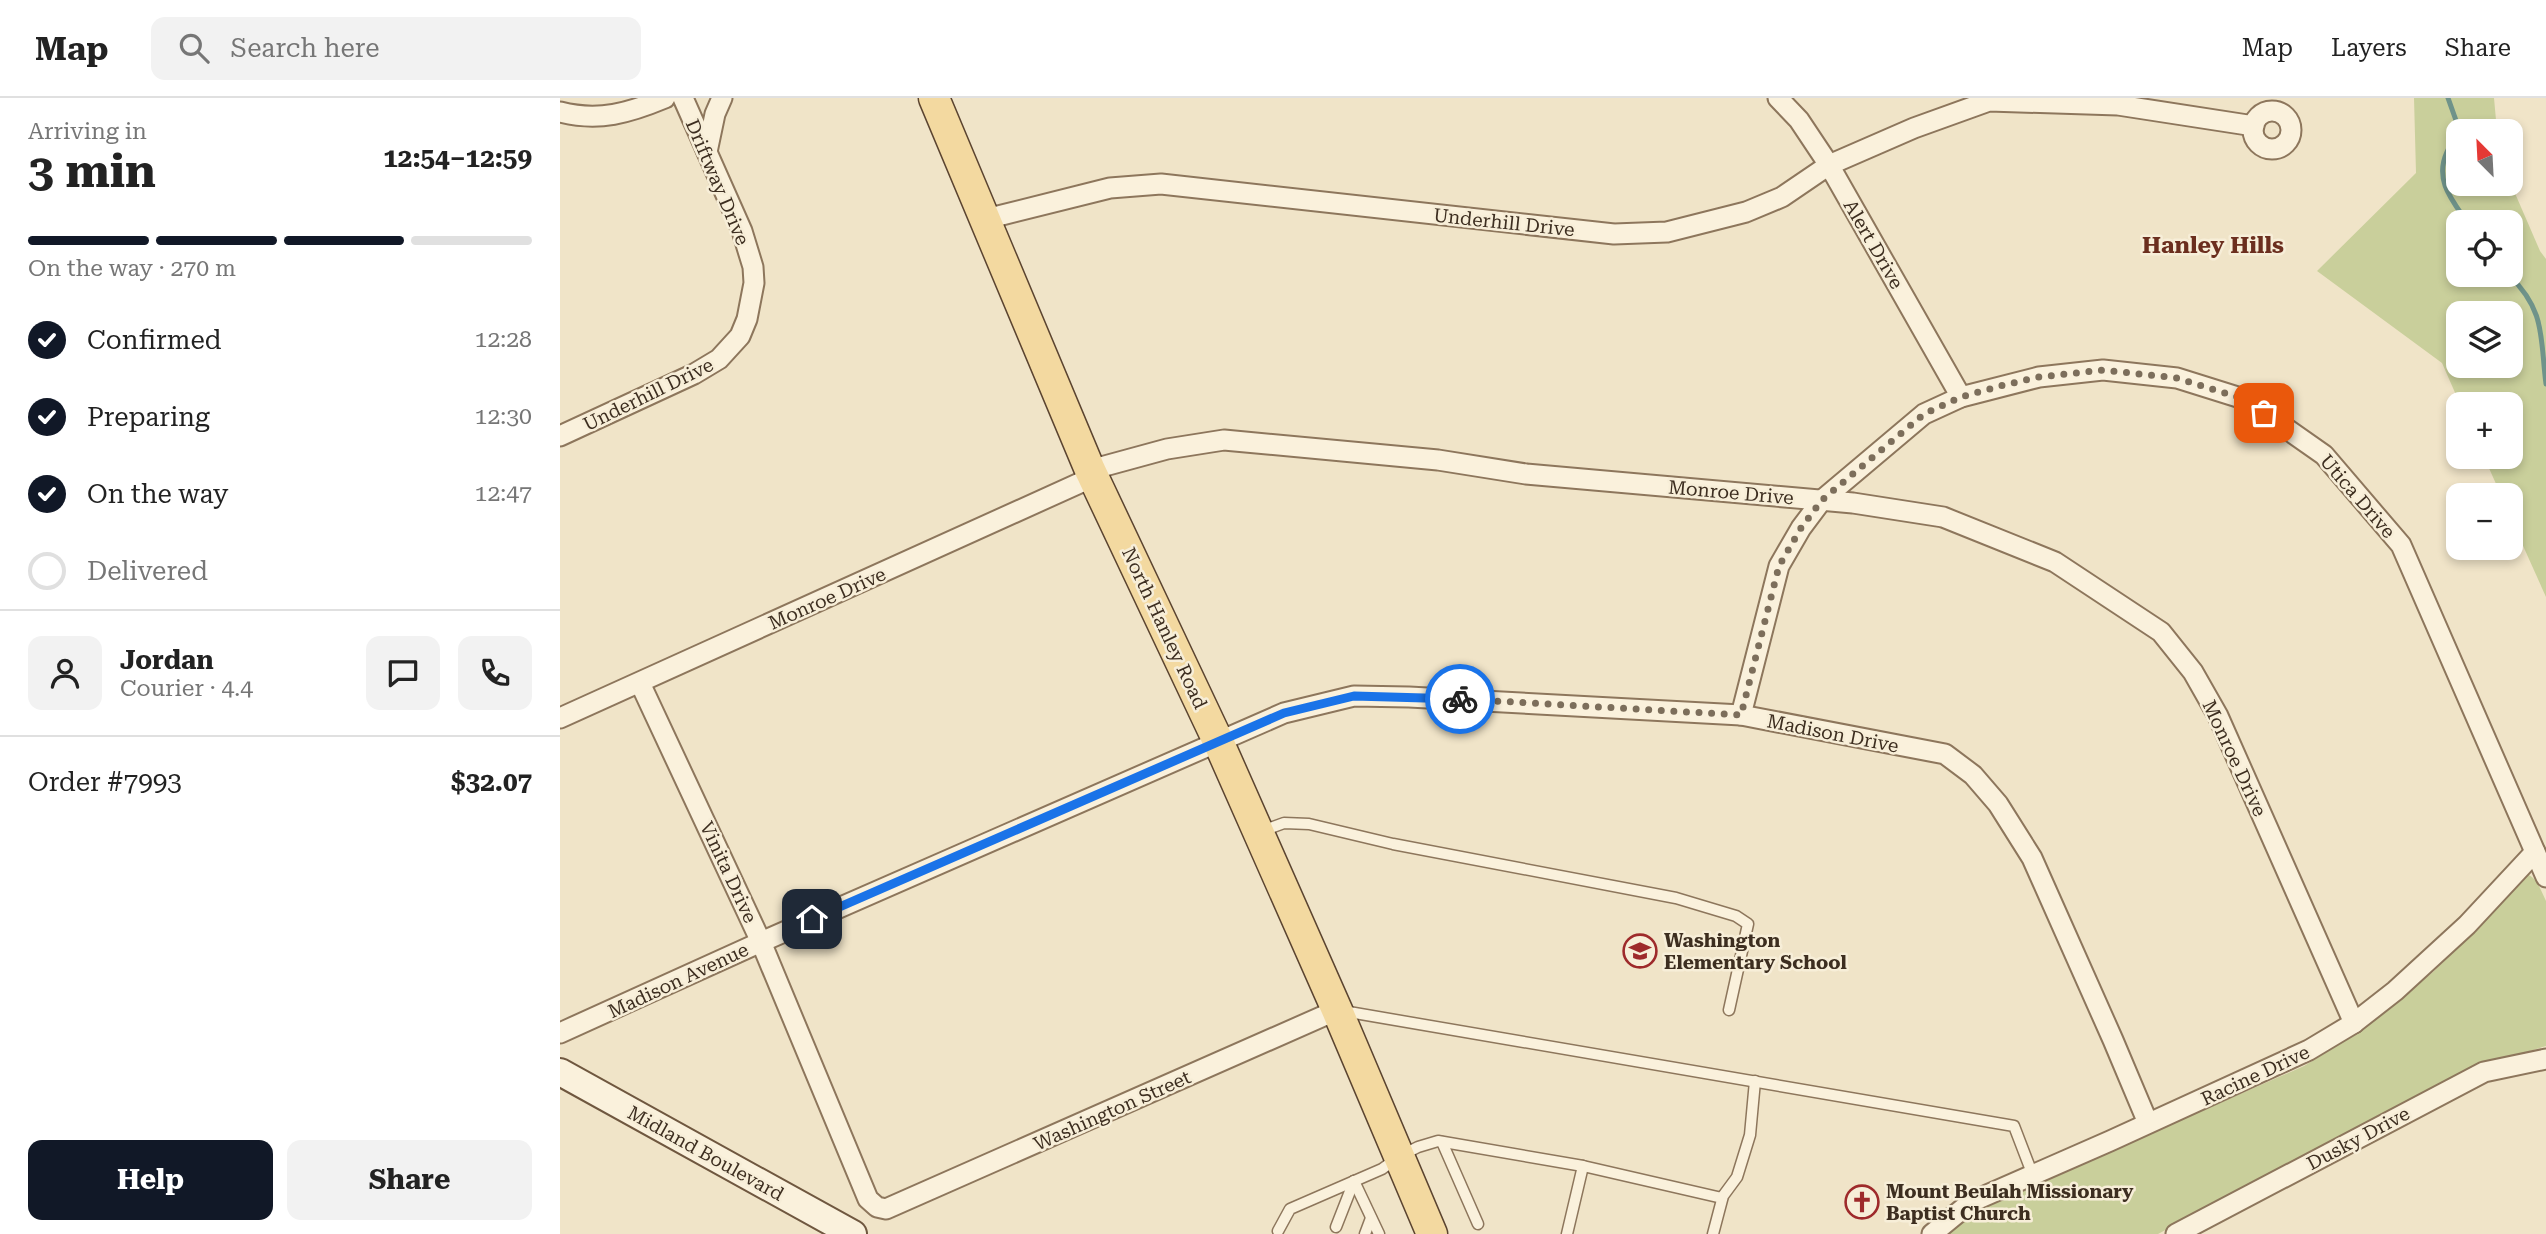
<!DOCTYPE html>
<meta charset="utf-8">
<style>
body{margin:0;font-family:"Roboto Serif",serif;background:#f2f2f2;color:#222;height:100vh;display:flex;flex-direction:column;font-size:26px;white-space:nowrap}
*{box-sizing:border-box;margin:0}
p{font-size:23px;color:#767676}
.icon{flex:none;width:38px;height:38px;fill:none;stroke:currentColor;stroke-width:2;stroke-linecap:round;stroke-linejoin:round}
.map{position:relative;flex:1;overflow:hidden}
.panel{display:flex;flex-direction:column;background:#fff;width:560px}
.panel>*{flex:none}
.needle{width:46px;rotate:336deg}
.buttons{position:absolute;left:1886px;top:21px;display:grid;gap:14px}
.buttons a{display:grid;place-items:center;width:77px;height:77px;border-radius:14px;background:#fff;box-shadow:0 4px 10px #0003;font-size:35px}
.pin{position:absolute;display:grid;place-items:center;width:60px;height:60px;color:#fff;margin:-30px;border-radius:14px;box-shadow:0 4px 10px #0006}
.courier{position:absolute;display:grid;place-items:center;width:70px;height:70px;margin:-35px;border:5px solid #1a73e8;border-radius:50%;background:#fff;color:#222;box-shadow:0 2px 9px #0007}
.overview em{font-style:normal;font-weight:700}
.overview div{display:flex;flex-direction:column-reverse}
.overview{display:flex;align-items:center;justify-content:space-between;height:119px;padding:0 28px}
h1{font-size:46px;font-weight:700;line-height:52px}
.bar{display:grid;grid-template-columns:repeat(4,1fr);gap:10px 7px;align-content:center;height:84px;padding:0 28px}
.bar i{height:9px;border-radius:5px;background:#e0e0e0}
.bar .selected{background:#111827}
.bar p{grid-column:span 4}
.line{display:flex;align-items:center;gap:18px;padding:0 28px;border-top:2px solid #e0e0e0}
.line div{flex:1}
.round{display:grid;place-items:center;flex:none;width:74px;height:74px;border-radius:14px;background:#f2f2f2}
ol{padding:0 28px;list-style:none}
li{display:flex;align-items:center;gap:21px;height:77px}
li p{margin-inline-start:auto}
li .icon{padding:7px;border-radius:50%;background:#111827;color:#fff;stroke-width:4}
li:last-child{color:#767676}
li i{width:38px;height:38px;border:4px solid #e0e0e0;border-radius:50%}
.action{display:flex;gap:14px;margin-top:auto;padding:14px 28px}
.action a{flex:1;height:80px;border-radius:14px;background:#111827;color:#fff;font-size:28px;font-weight:700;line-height:80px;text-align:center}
.action a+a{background:#f2f2f2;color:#222}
header{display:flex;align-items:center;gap:42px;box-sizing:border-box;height:98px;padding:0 35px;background:#fff;border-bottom:2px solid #e0e0e0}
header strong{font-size:33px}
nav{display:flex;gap:38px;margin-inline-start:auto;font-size:24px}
.search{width:490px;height:63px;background:#f2f2f2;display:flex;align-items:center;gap:18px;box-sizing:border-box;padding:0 24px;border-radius:14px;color:#767676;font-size:26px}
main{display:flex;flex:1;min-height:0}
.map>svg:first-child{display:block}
.green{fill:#c9cf9b;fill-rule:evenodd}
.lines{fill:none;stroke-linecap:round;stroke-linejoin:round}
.stream{stroke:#6f938a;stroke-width:5}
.lane-casing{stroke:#8d765c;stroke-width:13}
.street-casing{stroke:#8d765c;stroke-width:23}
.secondary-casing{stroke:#6f573f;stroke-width:30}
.primary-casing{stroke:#5b4430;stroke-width:33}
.lane{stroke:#faf1dc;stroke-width:10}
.street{stroke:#faf1dc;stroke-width:19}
.secondary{stroke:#faf1dc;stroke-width:26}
.primary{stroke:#f3d9a0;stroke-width:30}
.done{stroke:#7c6e5b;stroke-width:7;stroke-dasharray:0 12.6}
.route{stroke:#1a73e8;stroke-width:9}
.labels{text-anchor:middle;stroke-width:5;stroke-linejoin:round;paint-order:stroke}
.street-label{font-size:19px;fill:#3d2e20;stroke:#f7eed8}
.poi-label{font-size:19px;font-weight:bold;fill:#3d2e20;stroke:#f7eed8;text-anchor:start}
.quarter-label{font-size:23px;font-weight:bold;fill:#6b2e1e;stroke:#f7eed8}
</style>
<header>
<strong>Map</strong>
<div class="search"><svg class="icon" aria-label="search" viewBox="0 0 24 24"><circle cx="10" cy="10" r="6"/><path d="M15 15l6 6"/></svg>Search here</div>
<nav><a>Map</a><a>Layers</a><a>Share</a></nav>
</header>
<main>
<section class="panel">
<div class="overview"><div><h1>3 min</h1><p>Arriving in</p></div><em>12:54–12:59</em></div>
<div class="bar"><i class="selected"></i><i class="selected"></i><i class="selected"></i><i></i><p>On the way · 270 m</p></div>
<ol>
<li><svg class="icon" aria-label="check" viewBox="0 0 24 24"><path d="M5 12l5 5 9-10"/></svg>Confirmed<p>12:28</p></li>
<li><svg class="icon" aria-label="check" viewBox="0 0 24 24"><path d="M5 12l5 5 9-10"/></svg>Preparing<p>12:30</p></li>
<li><svg class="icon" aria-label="check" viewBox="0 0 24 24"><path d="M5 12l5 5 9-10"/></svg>On the way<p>12:47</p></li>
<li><i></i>Delivered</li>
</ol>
<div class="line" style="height:126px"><a class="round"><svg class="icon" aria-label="person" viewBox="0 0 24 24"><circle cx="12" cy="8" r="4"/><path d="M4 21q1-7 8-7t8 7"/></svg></a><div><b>Jordan</b><p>Courier · 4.4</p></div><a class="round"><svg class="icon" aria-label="chat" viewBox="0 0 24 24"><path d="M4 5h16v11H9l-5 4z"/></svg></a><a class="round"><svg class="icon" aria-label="phone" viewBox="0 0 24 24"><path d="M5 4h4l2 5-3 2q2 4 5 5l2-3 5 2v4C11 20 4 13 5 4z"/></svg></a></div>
<div class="line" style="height:91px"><div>Order #7993</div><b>$32.07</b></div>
<div class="action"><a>Help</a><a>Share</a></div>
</section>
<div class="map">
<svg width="1986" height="1136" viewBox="0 0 1986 1136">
<rect width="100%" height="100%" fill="#f0e4c8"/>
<!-- green -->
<g class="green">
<path d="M1854,0H1934L1937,33H1899V86H1951L1980,153L1986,161V499L1951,421V397H1941L1924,359H1951V306H1900L1882,265L1757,173L1856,75ZM1899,124H1951V177H1899ZM1899,215H1951V268H1899Z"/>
<path d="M1967,776C1978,781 1981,793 1986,803V948L1918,969L1884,983L1598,1136H1387L1413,1115L1434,1104L1744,968L1793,938L1873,874L1900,848L1961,779Z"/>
</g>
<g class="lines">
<!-- stream -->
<g class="stream">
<path d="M1888,0L1898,28C1896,38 1891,45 1887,54C1874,82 1892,102 1907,124"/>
<path d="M1949,177C1986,213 1980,239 1986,286"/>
</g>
<defs>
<g id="lane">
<path d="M702,733L724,725L749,726L833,746L1116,800L1176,818L1188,826L1169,912"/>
<path d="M783,913L1454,1028L1472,1075"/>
<path d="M882,1044L918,1126"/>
<path d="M794,1083L819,1136"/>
<path d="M776,1129L794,1083"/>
<path d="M718,1133L730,1111L822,1071L840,1058L858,1049L878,1043L1023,1068L1162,1100"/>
<path d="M805,1136L811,1120"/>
<path d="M1007,1136L1023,1068"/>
<path d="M1153,1136L1163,1098L1177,1079L1190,1037L1195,983"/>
</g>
<g id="street">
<path d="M1218,0L1239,22L1269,67L1401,299"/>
<circle cx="1712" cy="32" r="19"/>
<path d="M0,14C39,24 69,15 105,0"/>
<path d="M147,54L155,16L162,0"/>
<path d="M426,121L550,90L601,86L1054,136L1107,134L1186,114L1222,99L1269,67L1354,30L1429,3L1558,7L1694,28"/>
<path d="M0,338L134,276L159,261L180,238L187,221L194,185L193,169L182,133L123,0"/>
<path d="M530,372L607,351L664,342L878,362L966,376L1293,405L1383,419L1495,464L1601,534L1633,574L1658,618L1794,925"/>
<path d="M80,585L201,844L308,1101L317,1109L326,1111L777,912"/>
<path d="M1181,617L1219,468L1241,430L1262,402L1364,316L1401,299L1479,279L1543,272L1617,280L1684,301L1764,357L1841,447L1986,779"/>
<path d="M0,620L533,379"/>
<path d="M0,935L201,844L724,615L794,598L849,599L1181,617L1385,656L1413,677L1438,706L1472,760L1553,942L1588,1025"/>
<path d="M1372,1136L1411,1104L1550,1043L1749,952L1794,925L1835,893L1907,827L1975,754"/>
<path d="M1616,1136L1924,974L1986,961"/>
</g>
<path id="secondary" d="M0,974L293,1136"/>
<path id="primary" d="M374,0L530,372L658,643L777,912L872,1136"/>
</defs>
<!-- lane casing -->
<use href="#lane" class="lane-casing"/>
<!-- street casing -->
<use href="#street" class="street-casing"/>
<!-- secondary casing -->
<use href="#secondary" class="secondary-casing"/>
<!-- primary casing -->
<use href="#primary" class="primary-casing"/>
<!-- lane -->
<use href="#lane" class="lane"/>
<!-- street -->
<use href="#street" class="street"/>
<!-- secondary -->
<use href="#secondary" class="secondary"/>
<!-- primary -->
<use href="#primary" class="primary"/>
</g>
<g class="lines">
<!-- done -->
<path class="done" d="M900,601L1181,617L1219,468L1241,430L1262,402L1364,316L1401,299L1444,287L1479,279L1543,272L1617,280L1684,301L1704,315"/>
<!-- route -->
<path class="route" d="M252,821L724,615L794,598L900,601"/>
</g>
<!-- icons -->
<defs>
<symbol id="school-ring" viewBox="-11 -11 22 22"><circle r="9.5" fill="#f7eed8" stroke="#9e2a2b" stroke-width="1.5"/><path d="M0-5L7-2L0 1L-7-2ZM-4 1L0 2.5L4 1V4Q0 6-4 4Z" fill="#9e2a2b"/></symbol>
<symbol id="church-ring" viewBox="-11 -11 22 22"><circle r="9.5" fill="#f7eed8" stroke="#9e2a2b" stroke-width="1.5"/><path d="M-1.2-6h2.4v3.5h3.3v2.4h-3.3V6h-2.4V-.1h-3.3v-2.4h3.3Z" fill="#9e2a2b"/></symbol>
</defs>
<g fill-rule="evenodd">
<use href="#school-ring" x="1061" y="834" width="38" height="38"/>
<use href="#church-ring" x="1283" y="1085" width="38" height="38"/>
</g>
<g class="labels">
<!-- street labels -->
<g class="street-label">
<text transform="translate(158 84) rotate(67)" y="7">Driftway Drive</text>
<text transform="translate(944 124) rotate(6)" y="7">Underhill Drive</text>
<text transform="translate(1314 146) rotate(60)" y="7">Alert Drive</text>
<text transform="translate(88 296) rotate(-26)" y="7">Underhill Drive</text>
<text transform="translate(1171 394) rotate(5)" y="7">Monroe Drive</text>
<text transform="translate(1798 398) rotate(49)" y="7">Utica Drive</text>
<text transform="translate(267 500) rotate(-24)" y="7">Monroe Drive</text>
<text transform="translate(605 530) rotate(65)" y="7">North Hanley Road</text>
<text transform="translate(1273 635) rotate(11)" y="7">Madison Drive</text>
<text transform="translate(1675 660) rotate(65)" y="7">Monroe Drive</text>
<text transform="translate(169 774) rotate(65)" y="7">Vinita Drive</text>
<text transform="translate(118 882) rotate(-25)" y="7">Madison Avenue</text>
<text transform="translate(1695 977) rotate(-25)" y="7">Racine Drive</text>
<text transform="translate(552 1012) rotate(-24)" y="7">Washington Street</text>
<text transform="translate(1798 1040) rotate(-28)" y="7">Dusky Drive</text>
<text transform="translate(146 1055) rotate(29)" y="7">Midland Boulevard</text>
</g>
<!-- poi labels -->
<g class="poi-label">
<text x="1104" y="849">Washington<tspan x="1104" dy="22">Elementary School</tspan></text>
<text x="1326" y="1100">Mount Beulah Missionary<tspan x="1326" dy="22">Baptist Church</tspan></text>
</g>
<!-- quarter labels -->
<g class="quarter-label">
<text x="1653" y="155">Hanley Hills</text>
</g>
</g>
</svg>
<div class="buttons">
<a><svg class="needle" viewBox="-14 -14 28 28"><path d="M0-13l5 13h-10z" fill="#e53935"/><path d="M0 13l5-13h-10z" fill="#767676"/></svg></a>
<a><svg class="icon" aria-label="locate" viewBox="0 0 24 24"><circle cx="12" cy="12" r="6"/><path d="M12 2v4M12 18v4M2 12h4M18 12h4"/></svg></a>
<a><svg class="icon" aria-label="layers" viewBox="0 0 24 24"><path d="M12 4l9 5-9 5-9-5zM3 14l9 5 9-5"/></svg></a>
<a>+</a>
<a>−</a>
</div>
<div class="pin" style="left:1704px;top:315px;background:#ea580c"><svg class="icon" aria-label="bag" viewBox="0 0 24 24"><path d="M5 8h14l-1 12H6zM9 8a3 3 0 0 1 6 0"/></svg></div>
<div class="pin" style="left:252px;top:821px;background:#1f2937"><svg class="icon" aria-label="home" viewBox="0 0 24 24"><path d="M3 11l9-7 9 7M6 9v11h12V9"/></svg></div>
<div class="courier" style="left:900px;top:601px"><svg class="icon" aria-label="bike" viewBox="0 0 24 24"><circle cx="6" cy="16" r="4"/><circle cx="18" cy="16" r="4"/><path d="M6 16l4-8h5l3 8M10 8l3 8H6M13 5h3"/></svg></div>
</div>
</main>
